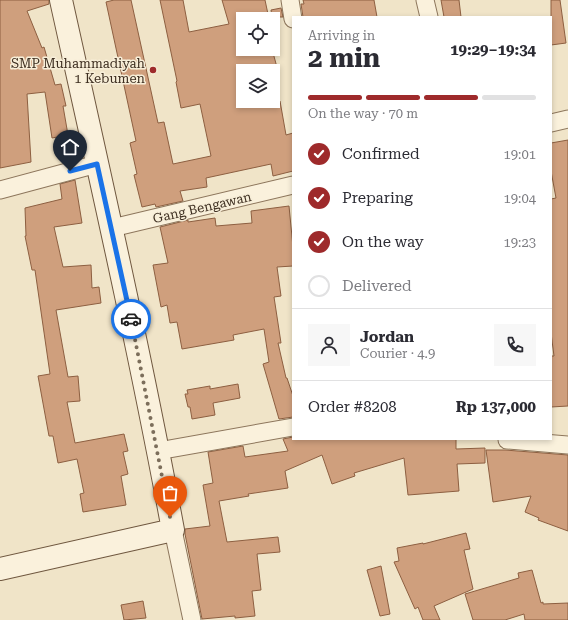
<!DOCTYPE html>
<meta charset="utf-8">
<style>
body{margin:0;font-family:"Roboto Serif",serif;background:#f7f7f7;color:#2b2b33;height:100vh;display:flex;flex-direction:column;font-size:15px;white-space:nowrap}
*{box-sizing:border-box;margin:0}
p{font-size:13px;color:#7c7c81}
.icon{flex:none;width:22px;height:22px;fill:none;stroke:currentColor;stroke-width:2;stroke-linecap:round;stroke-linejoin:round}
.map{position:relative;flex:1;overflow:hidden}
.drawer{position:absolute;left:292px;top:16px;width:260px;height:424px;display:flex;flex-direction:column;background:#fff;border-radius:0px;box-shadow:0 2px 6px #0003}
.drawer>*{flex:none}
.buttons{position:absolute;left:236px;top:12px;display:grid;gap:8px}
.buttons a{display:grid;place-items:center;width:44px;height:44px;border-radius:0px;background:#fff;box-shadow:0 2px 6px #0003;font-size:20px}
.pin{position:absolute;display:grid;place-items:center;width:34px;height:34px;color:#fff;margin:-41px -17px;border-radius:50% 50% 50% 0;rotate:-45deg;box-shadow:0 0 4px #0007}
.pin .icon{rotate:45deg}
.courier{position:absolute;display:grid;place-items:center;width:40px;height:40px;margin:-20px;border:3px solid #1a73e8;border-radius:50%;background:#fff;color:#222;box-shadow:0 1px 5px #0007}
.overview em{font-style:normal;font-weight:700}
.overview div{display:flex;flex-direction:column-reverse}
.overview{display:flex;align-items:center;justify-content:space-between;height:68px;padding:0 16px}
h1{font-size:26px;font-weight:700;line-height:30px}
.bar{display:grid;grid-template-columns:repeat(4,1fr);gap:6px 4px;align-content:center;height:48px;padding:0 16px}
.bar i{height:5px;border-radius:3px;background:#e1e1e2}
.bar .on{background:#9e2a2b}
.bar p{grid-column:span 4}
.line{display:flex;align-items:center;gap:10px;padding:0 16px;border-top:1px solid #e1e1e2}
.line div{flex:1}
.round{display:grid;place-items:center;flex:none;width:42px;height:42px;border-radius:0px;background:#f7f7f7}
ol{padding:0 16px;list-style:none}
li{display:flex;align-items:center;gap:12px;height:44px}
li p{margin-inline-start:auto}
li .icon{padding:4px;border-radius:50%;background:#9e2a2b;color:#fff;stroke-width:4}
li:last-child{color:#7c7c81}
li i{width:22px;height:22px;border:2px solid #e1e1e2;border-radius:50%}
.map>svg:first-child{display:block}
.building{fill:#cf9f7d;stroke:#8d5f41}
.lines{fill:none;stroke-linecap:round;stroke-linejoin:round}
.minor-casing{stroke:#8d765c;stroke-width:19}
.secondary-casing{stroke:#6f573f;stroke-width:24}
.minor{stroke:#faf1dc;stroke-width:17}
.secondary{stroke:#faf1dc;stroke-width:22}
.done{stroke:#7c6e5b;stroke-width:4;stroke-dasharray:0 7.2}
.route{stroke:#1a73e8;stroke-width:5}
.poi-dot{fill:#9e2a2b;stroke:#f7eed8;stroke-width:1.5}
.labels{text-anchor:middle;stroke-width:3;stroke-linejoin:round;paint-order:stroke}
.poi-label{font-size:13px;fill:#3d2e20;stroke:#f7eed8;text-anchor:end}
.street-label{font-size:13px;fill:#3d2e20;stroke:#f7eed8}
</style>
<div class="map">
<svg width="568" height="620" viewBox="0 0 568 620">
<rect width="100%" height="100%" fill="#f0e4c8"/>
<!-- building -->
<g class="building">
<path d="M0,0H49V4L27,11L42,48L44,47L55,85L61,84L66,106H63L68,135L52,138L45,92L27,94L31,162L0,168Z"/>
<path d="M114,0H131L158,123L164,122L173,164L211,156L200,104L181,108L176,82L177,81L160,0H183L189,32L229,24L222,0H265L269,19H243V49H272L278,71H243V101H280L286,135L293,133V171L273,176L271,164L206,178L207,187L180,191L183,201L156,207L155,204L142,207L134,175L137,174L130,143L136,141L106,2Z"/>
<path d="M303,0H374L377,17H303L301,4H304Z"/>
<path d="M441,0H459L461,17H444Z"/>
<path d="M551,0H560L566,43L551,45Z"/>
<path d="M281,8L283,17H272L271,10Z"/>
<path d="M568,140V406L551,407V356H554L551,333V199L556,198L551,171V143Z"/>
<path d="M75,180L82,223L54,227L63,267L91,265L92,288L99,287L101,303L56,310L68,377L78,376L80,401L67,402L75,443L124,434L128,451L123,452L128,474L121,476L126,505L83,512L80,494L84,493L77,459L58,463L53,436H49L38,376L50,374L35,270H32L25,236H26L25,208L62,199L60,184Z"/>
<path d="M289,206L293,247V266L277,267L281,296L274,297L281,343H278L286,378H287L293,396V417L279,419L263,364L269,362L264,329L233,335L234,340L182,349L177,322L170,323L167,305L161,307L153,265L168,263L160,227L188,220V222L215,218L216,226L252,223L251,211Z"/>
<path d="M238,384L240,398L213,403L215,415L192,419L190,407H188L185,394H188L187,390L210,386V389Z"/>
<path d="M293,437V439H456V449L485,448V463L457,464L459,491L408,495L404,458L354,473L355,476L332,484L322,455L285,471L288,488L248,494L249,496L219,501L227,542L278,537L280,552L257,554L261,590L252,591L255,616L235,618V616L202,619L185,534V529L210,526L203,485L213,483L208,452L243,446L245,457L288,451L283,439Z"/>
<path d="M486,450H505L568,455V531L538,520L539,518L525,512L531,496L493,502Z"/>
<path d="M466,533L470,549L464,550L473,589L434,606L440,620H423L418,607L415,609L394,562L399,561L397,548L423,543V544Z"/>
<path d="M381,566L390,614L380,616L367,570Z"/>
<path d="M532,570L541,603L543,602V604L568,603V620H525L524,614L505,620H473L465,594L519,578L518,573Z"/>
<path d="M143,601L146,618L124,620L121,605Z"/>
</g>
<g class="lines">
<defs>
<g id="minor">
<path d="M290,0L293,19"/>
<path d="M425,0L429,17"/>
<path d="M551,123L568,119"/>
<path d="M0,190L97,164"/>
<path d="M112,228L293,185"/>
<path d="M507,440L568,445"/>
<path d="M158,451L293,427"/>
<path d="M173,530L192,620"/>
</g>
<path id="secondary" d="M0,569L173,530C140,352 100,176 61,0"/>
</defs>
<!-- minor casing -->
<use href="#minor" class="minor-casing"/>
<!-- secondary casing -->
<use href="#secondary" class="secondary-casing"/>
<!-- minor -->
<use href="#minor" class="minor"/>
<!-- secondary -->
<use href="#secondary" class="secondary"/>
</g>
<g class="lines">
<!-- done -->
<path class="done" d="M131,319L170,517"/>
<!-- route -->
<path class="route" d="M70,171L97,164L131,319"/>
</g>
<!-- markers -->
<circle class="poi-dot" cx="153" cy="70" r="4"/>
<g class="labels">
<!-- poi labels -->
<g class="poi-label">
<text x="145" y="68">SMP Muhammadiyah<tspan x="145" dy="15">1 Kebumen</tspan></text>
</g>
<!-- street labels -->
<g class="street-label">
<text transform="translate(202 207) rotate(-13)" y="5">Gang Bengawan</text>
</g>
</g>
</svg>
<div class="buttons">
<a><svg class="icon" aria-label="locate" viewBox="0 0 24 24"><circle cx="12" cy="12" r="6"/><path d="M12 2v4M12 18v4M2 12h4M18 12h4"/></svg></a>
<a><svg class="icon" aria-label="layers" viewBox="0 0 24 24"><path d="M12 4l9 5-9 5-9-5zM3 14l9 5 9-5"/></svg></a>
</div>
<div class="pin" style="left:170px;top:517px;background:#ea580c"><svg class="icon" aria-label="bag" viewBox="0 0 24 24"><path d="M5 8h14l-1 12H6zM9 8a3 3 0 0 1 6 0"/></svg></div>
<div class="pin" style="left:70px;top:171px;background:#1f2937"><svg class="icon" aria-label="home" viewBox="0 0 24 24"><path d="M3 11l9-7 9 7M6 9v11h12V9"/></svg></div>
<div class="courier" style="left:131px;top:319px"><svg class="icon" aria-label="car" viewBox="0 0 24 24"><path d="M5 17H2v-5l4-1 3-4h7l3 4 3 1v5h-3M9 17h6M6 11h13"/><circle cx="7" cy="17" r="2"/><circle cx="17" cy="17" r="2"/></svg></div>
<section class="drawer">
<div class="overview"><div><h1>2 min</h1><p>Arriving in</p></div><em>19:29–19:34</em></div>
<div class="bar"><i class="on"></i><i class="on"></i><i class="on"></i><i></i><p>On the way · 70 m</p></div>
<ol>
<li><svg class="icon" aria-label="check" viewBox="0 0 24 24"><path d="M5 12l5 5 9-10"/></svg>Confirmed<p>19:01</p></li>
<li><svg class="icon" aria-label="check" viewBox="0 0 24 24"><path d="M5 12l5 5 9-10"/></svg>Preparing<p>19:04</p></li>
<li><svg class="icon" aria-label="check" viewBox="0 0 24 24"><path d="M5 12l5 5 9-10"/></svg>On the way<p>19:23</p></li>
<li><i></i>Delivered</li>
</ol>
<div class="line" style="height:72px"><a class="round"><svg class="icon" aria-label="person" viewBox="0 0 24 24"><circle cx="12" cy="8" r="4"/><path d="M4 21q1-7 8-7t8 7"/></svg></a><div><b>Jordan</b><p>Courier · 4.9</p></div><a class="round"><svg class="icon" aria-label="phone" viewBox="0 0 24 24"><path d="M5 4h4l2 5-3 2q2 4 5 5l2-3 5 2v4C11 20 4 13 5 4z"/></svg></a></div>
<div class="line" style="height:52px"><div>Order #8208</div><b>Rp 137,000</b></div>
</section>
</div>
